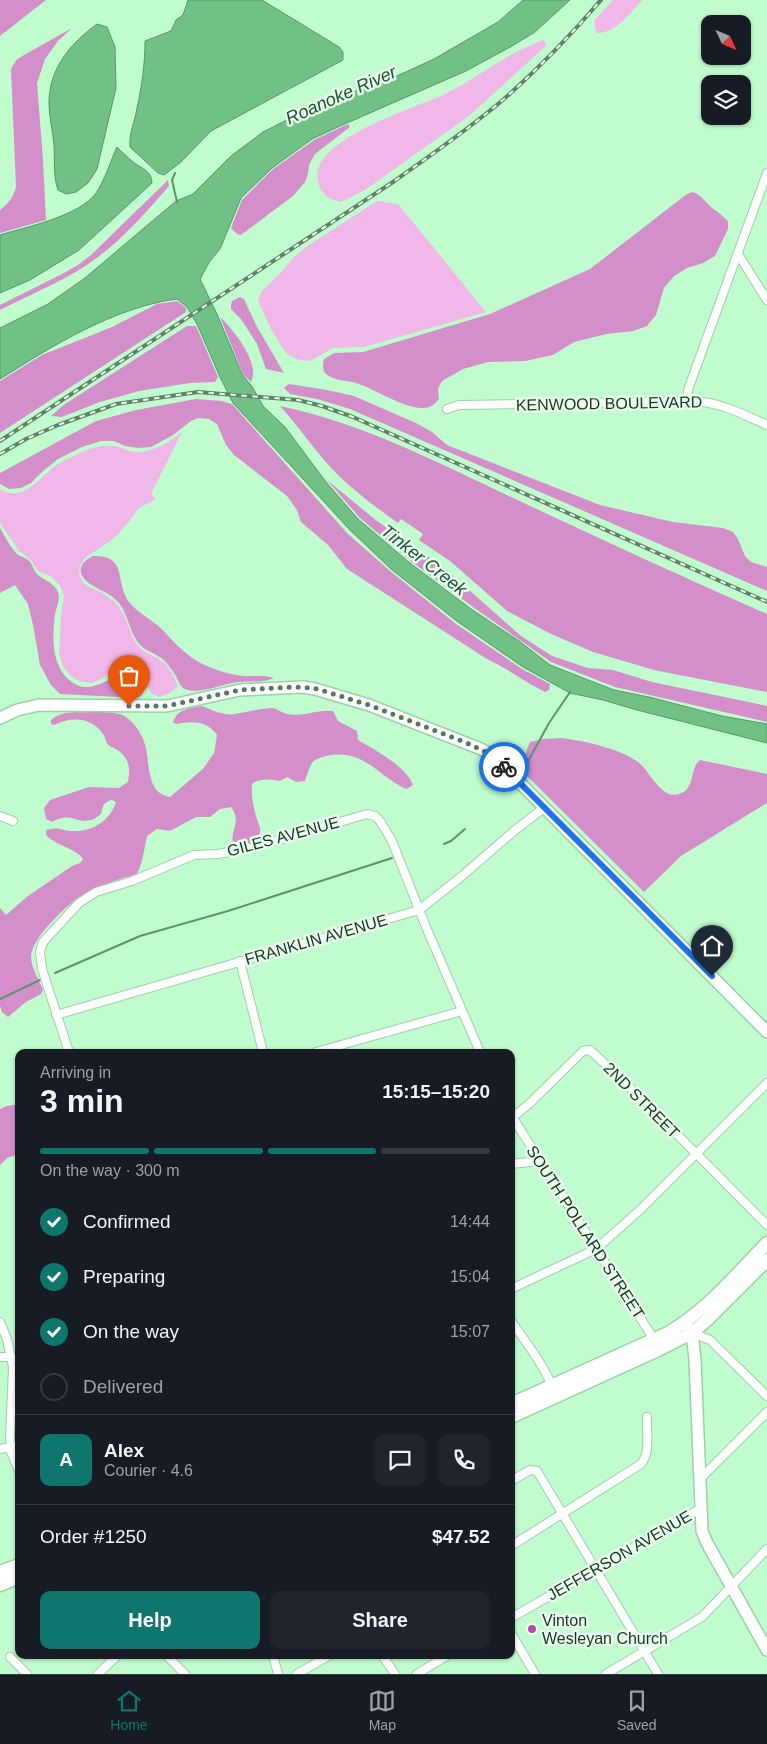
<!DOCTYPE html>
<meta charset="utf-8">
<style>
body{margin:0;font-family:Arial,sans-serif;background:#20242c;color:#f1f3f6;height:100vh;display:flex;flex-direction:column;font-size:19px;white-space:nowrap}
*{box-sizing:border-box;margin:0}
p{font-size:16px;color:#9ea1a6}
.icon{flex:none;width:28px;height:28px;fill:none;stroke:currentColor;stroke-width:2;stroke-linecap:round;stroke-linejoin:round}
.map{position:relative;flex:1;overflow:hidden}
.details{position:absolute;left:15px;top:1049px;width:500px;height:610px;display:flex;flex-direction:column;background:#171b24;border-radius:10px;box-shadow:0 1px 4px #0004}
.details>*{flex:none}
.needle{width:32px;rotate:134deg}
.buttons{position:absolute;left:701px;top:15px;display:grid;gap:10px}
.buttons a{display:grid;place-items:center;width:50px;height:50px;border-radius:10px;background:#171b24;box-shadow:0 1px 4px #0004;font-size:25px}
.pin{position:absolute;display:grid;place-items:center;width:42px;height:42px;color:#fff;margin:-51px -21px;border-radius:50% 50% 50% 0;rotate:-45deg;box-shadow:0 0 5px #0007}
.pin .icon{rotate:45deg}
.courier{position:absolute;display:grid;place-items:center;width:50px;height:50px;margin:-25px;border:4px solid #1a73e8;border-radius:50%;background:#fff;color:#222;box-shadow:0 1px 6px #0007}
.summary em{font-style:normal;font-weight:600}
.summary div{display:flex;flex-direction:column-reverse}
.summary{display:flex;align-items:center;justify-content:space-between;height:85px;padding:0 25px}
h1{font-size:32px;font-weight:600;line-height:38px}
.bar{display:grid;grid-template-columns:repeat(4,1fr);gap:8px 5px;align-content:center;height:60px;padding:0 25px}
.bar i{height:6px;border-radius:4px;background:#363941}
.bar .selected{background:#0f766e}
.bar p{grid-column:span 4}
.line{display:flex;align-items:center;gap:12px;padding:0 25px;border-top:1px solid #363941}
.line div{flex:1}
.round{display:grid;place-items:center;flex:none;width:52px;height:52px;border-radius:10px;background:#20242c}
ol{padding:0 25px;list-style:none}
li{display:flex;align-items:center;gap:15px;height:55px}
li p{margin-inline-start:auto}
li .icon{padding:5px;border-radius:50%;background:#0f766e;color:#fff;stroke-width:4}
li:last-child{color:#9ea1a6}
li i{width:28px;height:28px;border:2px solid #363941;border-radius:50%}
.action{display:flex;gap:10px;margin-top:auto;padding:10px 25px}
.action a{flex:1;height:58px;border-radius:10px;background:#0f766e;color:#fff;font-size:20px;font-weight:600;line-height:58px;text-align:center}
.action a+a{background:#20242c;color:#f1f3f6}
.tabs{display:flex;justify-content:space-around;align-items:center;height:70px;border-top:1px solid #363941;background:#171b24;font-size:14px;color:#9ea1a6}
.tabs a{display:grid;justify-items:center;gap:2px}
.tabs .selected{color:#0f766e}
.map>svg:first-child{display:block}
.green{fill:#f2b7e9}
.forest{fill:#d48fcb}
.water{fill:#71c187;stroke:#589669}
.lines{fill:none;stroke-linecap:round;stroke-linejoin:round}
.stream{stroke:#589669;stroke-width:2}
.street-casing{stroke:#98d2a6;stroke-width:10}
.secondary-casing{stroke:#98d2a6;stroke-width:14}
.primary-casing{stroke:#98d2a6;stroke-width:15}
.street{stroke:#fff;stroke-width:8}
.secondary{stroke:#fff;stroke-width:11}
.primary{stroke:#fff;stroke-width:12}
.rail-casing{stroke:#5e8367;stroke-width:4}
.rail{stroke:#e7ffec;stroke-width:2;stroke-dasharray:5.5;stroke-linecap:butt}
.done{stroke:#55795e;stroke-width:5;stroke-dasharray:0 9}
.route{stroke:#1a73e8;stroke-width:6}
.poi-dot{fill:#b64aab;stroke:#e7ffec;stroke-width:2}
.labels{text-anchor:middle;stroke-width:5;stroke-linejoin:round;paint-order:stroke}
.street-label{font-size:16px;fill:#1c3322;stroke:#e7ffec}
.poi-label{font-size:16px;fill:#1c3322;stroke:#e7ffec;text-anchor:start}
.water-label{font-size:18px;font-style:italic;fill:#1b552f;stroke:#e7ffec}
</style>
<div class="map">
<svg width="767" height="1674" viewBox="0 0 767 1674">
<rect width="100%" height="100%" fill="#c0fcce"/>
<!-- green -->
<g class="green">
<path d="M613,0H642C630,13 615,34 596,33L594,21Z"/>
<path d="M543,40L547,45L469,116L365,190L341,202C328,199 321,195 318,181C308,140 415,108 443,95C464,85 482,72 502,60C515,52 529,46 543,40Z"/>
<path d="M377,201L398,204L486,312L364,347L333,348L310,361L296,359L286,353L271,329L258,301L262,291L285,268L292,259L306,247Z"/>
<path d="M182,432L151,494L156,499L139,508L127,524L113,539L85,558L80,566L79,574L83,583L91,588L101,592L116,603L123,613L134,640L142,650L164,662L171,672L178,686L170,693L159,697L152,694L143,679L133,672L121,670L110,671L103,678L92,683L79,681L70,675L63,666L59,654L61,614L64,596L60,586L52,577L38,571L31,560L19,551L0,523V489C24,504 40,476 58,464C65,460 74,456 82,452C91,448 106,444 115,446C122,448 130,452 137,452C154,452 170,442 182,432Z"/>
</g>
<!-- forest -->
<g class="forest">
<path d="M0,0H46L0,36Z"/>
<path d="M72,28L58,41L45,59L37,83L43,160L46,220L0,233V210C9,203 13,198 16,187L11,69L17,59Z"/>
<path d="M348,124L350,127L315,154L309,165L308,174L305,182L293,196L241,235L237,234L231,228L242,200L272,170L314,140Z"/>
<path d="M168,180L169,186C147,211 125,237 98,257C69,279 33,293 0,310V305L64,273L78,265L91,255Z"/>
<path d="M693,192C702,196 705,202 712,208C718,212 723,216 728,221V229L715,256L703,263L687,268L674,276L664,288L656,315L647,326L633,331L607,334L574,342L553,355L525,361L488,362L463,369L442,381L438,389L439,399C434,405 430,408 422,408C403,408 375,389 356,383C347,380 334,381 326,374C322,370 323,364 324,359L334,353L363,352L490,314L590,269L687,194Z"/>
<path d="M240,297L244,299L256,325L284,373L266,369L257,344L241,319L231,309V305L232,301Z"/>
<path d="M177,301L186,308V312L0,433V381L42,355L112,327L157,304Z"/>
<path d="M220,317C233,329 261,364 251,382L243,374Z"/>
<path d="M187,326H196L218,377L215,382L190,383L139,391L100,402L62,417L51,416L65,404Z"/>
<path d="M289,384L327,390L354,396L416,423L432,432L447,445L600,505L673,522L723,528L733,532L738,539L745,556L751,562L767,567V591L350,409L317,399L290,394L284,388Z"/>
<path d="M196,399L221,401L232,404L347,533L390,571L456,624L522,669L550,684L549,690L545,692C525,682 508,669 487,659L347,569L328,545L301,522L297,510L287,496L234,455L226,445L217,424L209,419L198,418L191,421L173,435L151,447L138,448L125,446L114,441H101L82,447L58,459L43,471L31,483L21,488L9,489L0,484V473L96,421L136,410Z"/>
<path d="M280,406C361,423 435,461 509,496C594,536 680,576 767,614V692L654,670L593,652L551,634L507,611L450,561L419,540L423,534L401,519L398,523C378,509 358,494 340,477C318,456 301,429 280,406Z"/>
<path d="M327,480L377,521L443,567L521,636L552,656L588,668L613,670L652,682L767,706V722L615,687L551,662L473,607L412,562L359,517Z"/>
<path d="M0,528C5,536 10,547 17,554C21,557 27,558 30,562C33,566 34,572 38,575C46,581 57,584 59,596C59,602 56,608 55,614C52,639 51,670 75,684C94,695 110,673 130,676C141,677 151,693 137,698L60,694L51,685L40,665L33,625L28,604L15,585L0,593Z"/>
<path d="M93,556C129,555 114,583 130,603C138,613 148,617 157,625C165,631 171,640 179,647C194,662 214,671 236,675C248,678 261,674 274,678C261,684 246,680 232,683C218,686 202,693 187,690C180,688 179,682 176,676C171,669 166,660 158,656C150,651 143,650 137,641C129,629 128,615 119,603C109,590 85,587 81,573C79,564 86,560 93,556Z"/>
<path d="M202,706C212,710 224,716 235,714C247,712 258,709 270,708C277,707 281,713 287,714C303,717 318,709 333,711L338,721L357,731L358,740C375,750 406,766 413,785L406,789C376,775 364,748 326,756C322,757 315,759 312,763C309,768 307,775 305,781L296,782L287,777L280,781C271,779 259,778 252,784C251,796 253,805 256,816C257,820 259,824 260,828C262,842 245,847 234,845C228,832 243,823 231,807L220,809L210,817H196L170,831L157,829L147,836L142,861L137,874C120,879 102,884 86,893C70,901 31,938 31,957C31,967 39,980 43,990L41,994L26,1002L8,1017L2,1012L0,1006V908L6,915L28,896L72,866L80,863L83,859C76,848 56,846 46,835V830C61,826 60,831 73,831C92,832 110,821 116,802L112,800C103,802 103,806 101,814C98,816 94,820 91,820C75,824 72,811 52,822L46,819L44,808L50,800L89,787L119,788L128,782C130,769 130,760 119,751C116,749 111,747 108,745C106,742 105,737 103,734C92,717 71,716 54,725L51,724V720C63,710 74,713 88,712C98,712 118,711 126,717C136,724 144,737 146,749C150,767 147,793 170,797L203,769L214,753L217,735C207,720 192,721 176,724L173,722C177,709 191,708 202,706Z"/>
<path d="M561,738C585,741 618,748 638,762C650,771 661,800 679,794C696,789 689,769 700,760L767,774V803L681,856L644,892L527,776C524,762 524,755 530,742L543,739Z"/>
<path d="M19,1104V1154L7,1158L0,1165V1109L7,1106Z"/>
</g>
<!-- water -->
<g class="water">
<path d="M188,0H262L339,47L343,52V60L211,131L181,162L164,175L158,173L130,147C129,132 135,122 137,108C142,86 145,63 145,41L171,31L176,20L183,15Z"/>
<path d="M523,0H570L535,32L512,46L466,71L340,126L312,139L272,168L241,198L220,249L210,261L200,279L217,314L242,374L253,388L263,406L285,427L326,482L358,519L410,563L471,609L519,641L550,665L614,690L649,697L722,716L767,724V743L637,710L603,700L570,693L523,667L458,622L391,569L349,529L233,403L220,377L197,324L187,307L177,299C115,307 52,346 0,379V328L48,304L85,278L176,201L193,194L231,156L263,132L332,97L375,86L434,59L498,22Z"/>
<path d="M97,24L107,27L115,47L116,88L97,169L88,183L76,192L66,194L58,190C53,175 55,161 54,145C53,131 49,117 49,103C49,68 71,43 97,24Z"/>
<path d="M117,147C122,152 127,157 132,161C141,169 152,170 152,183L79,250L30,280L0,293V235C26,227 80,216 96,193C105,180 110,162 117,147Z"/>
</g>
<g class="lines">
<!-- stream -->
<g class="stream">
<path d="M175,173L172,180L177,202"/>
<path d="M525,767L549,723L570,692"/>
<path d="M444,844L451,841L465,829"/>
<path d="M55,973L140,936L228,911L392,858"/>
<path d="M0,999L40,980"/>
</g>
<defs>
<g id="street">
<path d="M738,254L767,300"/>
<path d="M686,402L689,387L767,173"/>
<path d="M447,409L459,405L695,401C721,403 743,414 767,425"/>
<path d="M0,816L13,821"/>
<path d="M240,961L263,1052"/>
<path d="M56,1015L419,910L462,876L514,831L545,807"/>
<path d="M69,1052L42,969L40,952L43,942L79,903L96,892L132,881L194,855L218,854L251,848L367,814L375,816L380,821L392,841L426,927L480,1052"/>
<path d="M316,1052L462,1011"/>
<path d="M511,1115L655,1341"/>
<path d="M513,1117L529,1104L583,1051L590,1050L637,1094L767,1225"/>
<path d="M511,1164L540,1161"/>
<path d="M511,1289L596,1249L640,1210L767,1083"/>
<path d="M511,1321C526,1342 543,1364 553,1388"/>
<path d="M0,1322L7,1339L13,1367L10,1440L11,1452L19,1471"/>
<path d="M692,1333L710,1340L767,1396"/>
<path d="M0,1357H11"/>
<path d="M0,1449L19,1445"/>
<path d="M699,1480L767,1412"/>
<path d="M511,1481L530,1470L537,1471L658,1674"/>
<path d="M511,1546L641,1464C651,1452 646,1432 647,1417"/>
<path d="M511,1618L700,1509"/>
<path d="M511,1633L535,1674"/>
<path d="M166,1655L185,1674"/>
<path d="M273,1655L278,1674"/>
<path d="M382,1655L395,1674"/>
<path d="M10,1657L27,1674"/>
<path d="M98,1674L118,1655"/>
<path d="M297,1674L330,1655"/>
<path d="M417,1674L448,1655"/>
<path d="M606,1674L702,1617L767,1549"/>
</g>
<g id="secondary">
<path d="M0,718L17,710L39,705L167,706L240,690L303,687L315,689L369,705L481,749L490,754L518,781L767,1032"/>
<path d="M688,1327L692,1333L695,1360L702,1531L707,1543L767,1650"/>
</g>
<g id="primary">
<path d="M511,1404L668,1333C707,1310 736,1275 767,1243"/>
<path d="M511,1417L658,1350L692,1333L708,1319L767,1260"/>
<path d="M0,1572L19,1565"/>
<path d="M0,1585L19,1577"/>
</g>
</defs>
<!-- street casing -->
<use href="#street" class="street-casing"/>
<!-- secondary casing -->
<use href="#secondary" class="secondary-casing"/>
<!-- primary casing -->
<use href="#primary" class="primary-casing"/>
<!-- street -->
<use href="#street" class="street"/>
<!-- secondary -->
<use href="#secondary" class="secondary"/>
<!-- primary -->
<use href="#primary" class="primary"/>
<defs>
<g id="rail">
<path d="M0,441L393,182C431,155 469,129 504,99C538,69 571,35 601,0"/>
<path d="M0,454L26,439L58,425L116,404L198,392L298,400L322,406L353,417L767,602"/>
</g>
</defs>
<!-- rail casing -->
<use href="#rail" class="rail-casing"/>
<!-- rail -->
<use href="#rail" class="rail"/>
</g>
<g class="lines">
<!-- done -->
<path class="done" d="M129,706H167L240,690L294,687L314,688L369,705L467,743L490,754L504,767"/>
<!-- route -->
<path class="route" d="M504,767L712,976"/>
</g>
<!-- markers -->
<circle class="poi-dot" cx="532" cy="1629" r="5"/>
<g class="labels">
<!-- street labels -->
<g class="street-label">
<text transform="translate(609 403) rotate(-1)" y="6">KENWOOD BOULEVARD</text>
<text transform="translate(283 836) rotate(-15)" y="6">GILES AVENUE</text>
<text transform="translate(316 939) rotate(-16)" y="6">FRANKLIN AVENUE</text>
<text transform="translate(642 1100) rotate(45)" y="6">2ND STREET</text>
<text transform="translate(586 1232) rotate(57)" y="6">SOUTH POLLARD STREET</text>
<text transform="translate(619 1555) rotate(-30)" y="6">JEFFERSON AVENUE</text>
</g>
<!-- poi labels -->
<g class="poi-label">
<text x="542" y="1626">Vinton<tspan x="542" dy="18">Wesleyan Church</tspan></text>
</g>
<!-- water labels -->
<g class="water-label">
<text transform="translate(341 95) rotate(-24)" y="6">Roanoke River</text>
<text transform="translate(424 560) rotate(38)" y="6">Tinker Creek</text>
</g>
</g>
</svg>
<div class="buttons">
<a><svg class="needle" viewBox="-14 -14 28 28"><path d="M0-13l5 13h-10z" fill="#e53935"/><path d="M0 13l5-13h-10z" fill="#9ea1a6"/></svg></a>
<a><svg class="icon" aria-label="layers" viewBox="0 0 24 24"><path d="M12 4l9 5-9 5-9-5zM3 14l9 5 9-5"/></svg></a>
</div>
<div class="pin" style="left:129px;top:706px;background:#ea580c"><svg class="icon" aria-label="bag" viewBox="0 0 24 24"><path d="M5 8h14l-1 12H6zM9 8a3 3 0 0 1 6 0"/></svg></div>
<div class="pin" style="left:712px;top:976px;background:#1f2937"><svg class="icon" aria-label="home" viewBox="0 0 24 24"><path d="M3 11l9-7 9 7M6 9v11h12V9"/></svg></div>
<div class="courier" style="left:504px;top:767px"><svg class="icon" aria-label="bike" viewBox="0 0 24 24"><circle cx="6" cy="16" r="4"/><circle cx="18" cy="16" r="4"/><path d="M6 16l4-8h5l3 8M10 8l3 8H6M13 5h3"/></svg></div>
<section class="details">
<div class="summary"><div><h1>3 min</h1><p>Arriving in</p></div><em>15:15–15:20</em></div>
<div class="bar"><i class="selected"></i><i class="selected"></i><i class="selected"></i><i></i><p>On the way · 300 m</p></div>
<ol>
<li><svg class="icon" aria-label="check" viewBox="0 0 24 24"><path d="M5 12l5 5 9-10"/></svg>Confirmed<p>14:44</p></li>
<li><svg class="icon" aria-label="check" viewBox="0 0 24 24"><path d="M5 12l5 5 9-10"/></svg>Preparing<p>15:04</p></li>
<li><svg class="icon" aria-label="check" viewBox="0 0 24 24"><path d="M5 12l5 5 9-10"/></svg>On the way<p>15:07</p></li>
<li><i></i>Delivered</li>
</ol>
<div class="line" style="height:90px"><b class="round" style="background:#0f766e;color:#fff">A</b><div><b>Alex</b><p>Courier · 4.6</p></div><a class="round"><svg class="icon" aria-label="chat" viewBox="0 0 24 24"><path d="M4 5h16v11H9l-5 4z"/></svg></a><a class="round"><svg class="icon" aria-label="phone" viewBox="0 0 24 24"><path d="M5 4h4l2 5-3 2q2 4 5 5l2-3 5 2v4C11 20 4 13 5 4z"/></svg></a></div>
<div class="line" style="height:65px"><div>Order #1250</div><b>$47.52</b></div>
<div class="action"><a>Help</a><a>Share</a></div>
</section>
</div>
<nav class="tabs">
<a class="selected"><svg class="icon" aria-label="home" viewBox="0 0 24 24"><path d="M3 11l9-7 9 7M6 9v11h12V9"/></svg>Home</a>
<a><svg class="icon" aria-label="map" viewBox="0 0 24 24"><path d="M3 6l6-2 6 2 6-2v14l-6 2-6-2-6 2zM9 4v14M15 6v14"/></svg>Map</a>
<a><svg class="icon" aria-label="saved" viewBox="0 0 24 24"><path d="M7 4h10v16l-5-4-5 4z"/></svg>Saved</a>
</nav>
